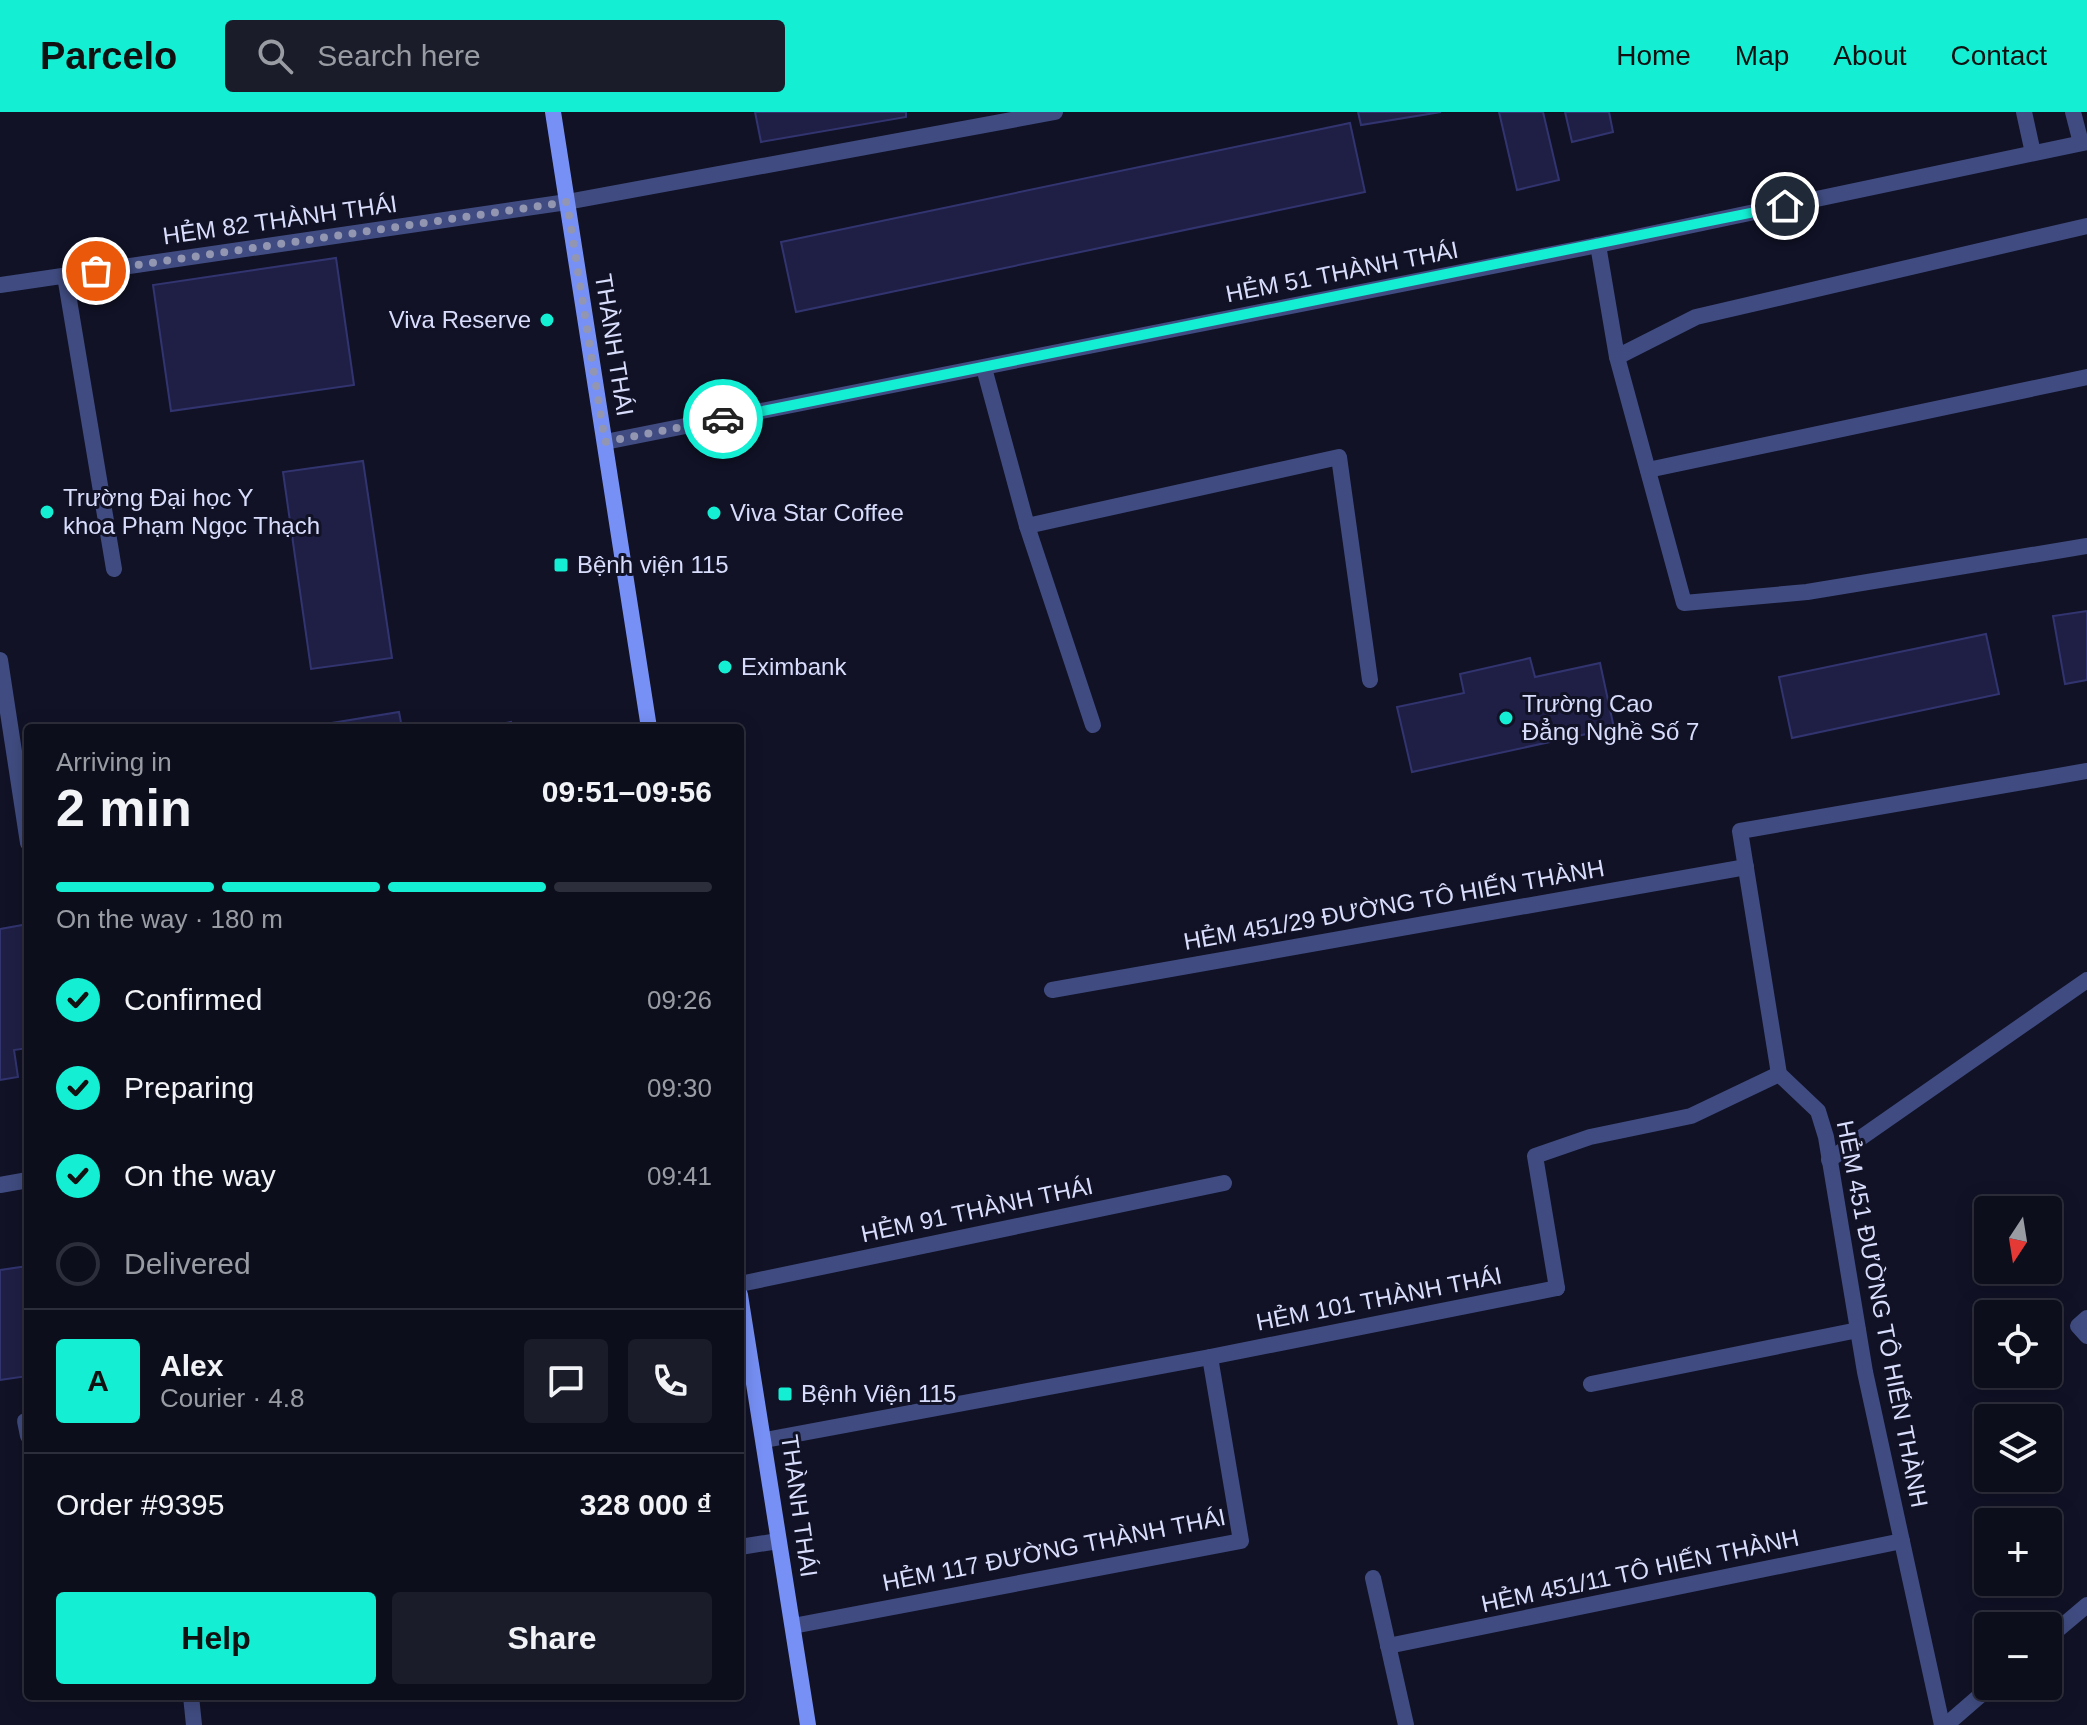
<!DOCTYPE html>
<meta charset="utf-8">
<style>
body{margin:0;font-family:Arial,sans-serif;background:#1b1c29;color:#f1f3f6;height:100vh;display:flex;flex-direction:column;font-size:30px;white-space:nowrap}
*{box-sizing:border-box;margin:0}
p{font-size:26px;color:#9a9ca3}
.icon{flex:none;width:44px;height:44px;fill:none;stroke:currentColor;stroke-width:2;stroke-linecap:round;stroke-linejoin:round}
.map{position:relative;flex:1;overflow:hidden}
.sheet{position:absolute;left:24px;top:612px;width:720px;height:976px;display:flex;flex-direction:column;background:#0d0e1c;border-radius:8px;box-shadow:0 4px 20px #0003,0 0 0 2px #2d2e3b}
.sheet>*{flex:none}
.needle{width:52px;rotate:192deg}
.buttons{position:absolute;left:1974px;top:1084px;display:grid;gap:16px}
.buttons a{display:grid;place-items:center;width:88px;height:88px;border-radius:8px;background:#0d0e1c;box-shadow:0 4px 20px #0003,0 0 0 2px #2d2e3b;font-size:40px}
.pin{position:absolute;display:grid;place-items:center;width:68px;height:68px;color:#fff;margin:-34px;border:4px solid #fff;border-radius:50%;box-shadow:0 2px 8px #0007}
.courier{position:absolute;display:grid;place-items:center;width:80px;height:80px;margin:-40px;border:6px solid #14eed3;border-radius:50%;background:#fff;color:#222;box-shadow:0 2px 10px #0007}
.summary em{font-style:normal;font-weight:800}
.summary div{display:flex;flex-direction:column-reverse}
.summary{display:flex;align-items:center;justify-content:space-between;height:136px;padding:0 32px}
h1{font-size:52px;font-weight:800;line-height:60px}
.bar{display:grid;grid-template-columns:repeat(4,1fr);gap:12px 8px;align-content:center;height:96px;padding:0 32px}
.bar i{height:10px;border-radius:6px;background:#2d2e3b}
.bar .on{background:#14eed3}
.bar p{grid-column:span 4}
.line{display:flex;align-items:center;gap:20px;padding:0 32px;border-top:2px solid #2d2e3b}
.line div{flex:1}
.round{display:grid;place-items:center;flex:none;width:84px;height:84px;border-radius:8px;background:#1b1c29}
ol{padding:0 32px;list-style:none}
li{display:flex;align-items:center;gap:24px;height:88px}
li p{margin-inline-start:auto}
li .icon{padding:8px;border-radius:50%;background:#14eed3;color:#111;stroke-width:4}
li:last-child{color:#9a9ca3}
li i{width:44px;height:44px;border:4px solid #2d2e3b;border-radius:50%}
.button{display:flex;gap:16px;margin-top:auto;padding:16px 32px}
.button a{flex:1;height:92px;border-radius:8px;background:#14eed3;color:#111;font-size:32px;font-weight:800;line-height:92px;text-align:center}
.button a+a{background:#1b1c29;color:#f1f3f6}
header{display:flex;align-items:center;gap:48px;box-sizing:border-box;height:112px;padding:0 40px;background:#14eed3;color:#111}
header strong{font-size:38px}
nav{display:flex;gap:44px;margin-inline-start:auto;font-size:28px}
.search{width:560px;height:72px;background:#1b1c29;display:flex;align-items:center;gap:20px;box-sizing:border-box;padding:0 28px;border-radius:8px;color:#9a9ca3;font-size:30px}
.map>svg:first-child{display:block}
.building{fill:#1f1f45;stroke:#323470;stroke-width:2}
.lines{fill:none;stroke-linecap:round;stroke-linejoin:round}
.lane{stroke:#404c81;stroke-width:16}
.street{stroke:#404c81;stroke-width:16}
.secondary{stroke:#7790f5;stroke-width:16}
.done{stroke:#9396b1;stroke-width:8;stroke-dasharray:0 14.4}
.route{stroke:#14eed3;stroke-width:10}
.poi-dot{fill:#14eed3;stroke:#111226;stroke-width:3}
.labels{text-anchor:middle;stroke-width:6;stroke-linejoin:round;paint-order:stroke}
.street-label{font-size:24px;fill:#d9ddfc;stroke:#111226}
.poi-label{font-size:24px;fill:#d9ddfc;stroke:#111226;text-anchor:start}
</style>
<header>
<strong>Parcelo</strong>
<div class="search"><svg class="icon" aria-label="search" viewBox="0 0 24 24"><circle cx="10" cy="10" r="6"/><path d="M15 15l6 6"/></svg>Search here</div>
<nav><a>Home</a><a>Map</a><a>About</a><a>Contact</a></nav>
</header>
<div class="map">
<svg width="2087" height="1613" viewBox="0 0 2087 1613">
<rect width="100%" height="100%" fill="#111226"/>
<!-- building -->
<g class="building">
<path d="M755,0H906V5L761,30Z"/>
<path d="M1358,0H1441L1361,13Z"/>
<path d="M1499,0H1543L1559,68L1517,78Z"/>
<path d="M1565,0H1609L1613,20L1572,30Z"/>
<path d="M1350,11L1365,80L796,200L781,130Z"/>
<path d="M336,146L354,273L171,299L153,173Z"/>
<path d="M363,349L392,546L311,557L283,360Z"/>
<path d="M2087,499V568L2065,572L2053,504Z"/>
<path d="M1986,522L1999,582L1792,626L1779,565Z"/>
<path d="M1530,546L1535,565L1600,551L1614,616L1412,660L1397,595L1464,581L1460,562Z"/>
<path d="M399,600L402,616H301Z"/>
<path d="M511,610L512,616H475Z"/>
<path d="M28,812V936L14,938L18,965L0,968V817Z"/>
<path d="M28,1154V1264L0,1268V1158Z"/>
</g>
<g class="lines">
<!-- lane -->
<g class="lane">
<path d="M2024,0L2033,41"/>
<path d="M2073,0L2081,31"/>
<path d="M567,90L1055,0"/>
<path d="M1598,133L1617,245L1696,205L2087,114"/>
<path d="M65,164L114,457"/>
<path d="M1617,245L1684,491L1807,480L2087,434"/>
<path d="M984,256L1027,414L1339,345L1370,568"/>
<path d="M1648,358L2087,265"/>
<path d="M1027,414L1093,613"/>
<path d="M0,548L28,731"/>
<path d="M1210,1245L1557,1176"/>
<path d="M1373,1466L1406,1613"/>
<path d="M1388,1534L1902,1429"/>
<path d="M191,1584L194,1613"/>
</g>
<!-- street -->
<g class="street">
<path d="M0,173L567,90"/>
<path d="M605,330L1598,133L2087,30"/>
<path d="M1052,878L1746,755"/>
<path d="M1829,1048L2087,868"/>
<path d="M0,1073L28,1068"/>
<path d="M740,1172L1224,1071"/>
<path d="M1557,1176L1535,1044L1590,1025L1691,1004L1779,962"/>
<path d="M2087,1206L2078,1214L2087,1224"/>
<path d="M1591,1272L1858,1218"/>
<path d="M25,1309L28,1324"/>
<path d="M765,1328L1210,1245L1241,1429L793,1514"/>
<path d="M740,1435L778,1429"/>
<path d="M2048,1526L2087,1493"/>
<path d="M1942,1613L1865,1260L1826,1025L1818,999L1779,962L1740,719L2087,659"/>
<path d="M1946,1613L1991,1574"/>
</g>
<!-- secondary -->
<g class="secondary">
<path d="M553,0L649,616"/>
<path d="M740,1183L808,1613"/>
</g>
</g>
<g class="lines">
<!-- done -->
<path class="done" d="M96,159L567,90L605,330L723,307"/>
<!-- route -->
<path class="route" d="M723,307L1785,94"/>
</g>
<!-- markers -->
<g class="poi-dot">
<circle cx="547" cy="208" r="8"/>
<circle cx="47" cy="400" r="8"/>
<circle cx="714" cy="401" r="8"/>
<rect x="553" y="445" width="16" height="16" rx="4"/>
<circle cx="725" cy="555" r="8"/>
<circle cx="1506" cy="606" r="8"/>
<rect x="777" y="1274" width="16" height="16" rx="4"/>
</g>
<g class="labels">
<!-- street labels -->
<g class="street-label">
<text transform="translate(280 108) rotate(-8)" y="8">HẺM 82 THÀNH THÁI</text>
<text transform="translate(1342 160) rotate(-11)" y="8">HẺM 51 THÀNH THÁI</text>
<text transform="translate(614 233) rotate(81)" y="8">THÀNH THÁI</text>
<text transform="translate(1394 793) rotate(-10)" y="8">HẺM 451/29 ĐƯỜNG TÔ HIẾN THÀNH</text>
<text transform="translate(977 1098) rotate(-12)" y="8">HẺM 91 THÀNH THÁI</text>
<text transform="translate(1379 1187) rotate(-11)" y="8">HẺM 101 THÀNH THÁI</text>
<text transform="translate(1882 1202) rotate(79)" y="8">HẺM 451 ĐƯỜNG TÔ HIẾN THÀNH</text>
<text transform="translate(799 1394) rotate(82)" y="8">THÀNH THÁI</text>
<text transform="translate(1054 1438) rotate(-11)" y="8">HẺM 117 ĐƯỜNG THÀNH THÁI</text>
<text transform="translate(1640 1459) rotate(-12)" y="8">HẺM 451/11 TÔ HIẾN THÀNH</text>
</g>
<!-- poi labels -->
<g class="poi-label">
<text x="531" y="216" text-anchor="end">Viva Reserve</text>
<text x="63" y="394">Trường Đại học Y<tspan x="63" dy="28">khoa Phạm Ngọc Thạch</tspan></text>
<text x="730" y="409">Viva Star Coffee</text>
<text x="577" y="461">Bệnh viện 115</text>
<text x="741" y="563">Eximbank</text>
<text x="1522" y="600">Trường Cao<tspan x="1522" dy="28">Đẳng Nghề Số 7</tspan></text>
<text x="801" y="1290">Bệnh Viện 115</text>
</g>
</g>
</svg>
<div class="buttons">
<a><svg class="needle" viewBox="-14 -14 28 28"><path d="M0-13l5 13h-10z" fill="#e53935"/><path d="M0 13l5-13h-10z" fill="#9a9ca3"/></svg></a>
<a><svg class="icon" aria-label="locate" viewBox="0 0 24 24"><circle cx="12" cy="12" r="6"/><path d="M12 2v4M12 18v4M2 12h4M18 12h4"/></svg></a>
<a><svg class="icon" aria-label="layers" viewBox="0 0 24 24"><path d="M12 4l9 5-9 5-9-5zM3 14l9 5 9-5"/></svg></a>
<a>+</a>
<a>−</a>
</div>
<div class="pin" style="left:96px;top:159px;background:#ea580c"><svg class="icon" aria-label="bag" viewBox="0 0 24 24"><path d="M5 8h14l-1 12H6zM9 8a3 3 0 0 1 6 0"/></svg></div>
<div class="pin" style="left:1785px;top:94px;background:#1f2937"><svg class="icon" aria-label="home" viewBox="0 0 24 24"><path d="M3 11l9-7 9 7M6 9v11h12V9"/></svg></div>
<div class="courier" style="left:723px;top:307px"><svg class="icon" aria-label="car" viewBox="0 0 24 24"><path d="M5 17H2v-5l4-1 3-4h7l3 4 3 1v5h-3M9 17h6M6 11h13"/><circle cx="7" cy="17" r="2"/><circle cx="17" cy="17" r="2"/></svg></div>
<section class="sheet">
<div class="summary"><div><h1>2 min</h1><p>Arriving in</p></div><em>09:51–09:56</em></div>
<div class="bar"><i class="on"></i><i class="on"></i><i class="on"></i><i></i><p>On the way · 180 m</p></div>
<ol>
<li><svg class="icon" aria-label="check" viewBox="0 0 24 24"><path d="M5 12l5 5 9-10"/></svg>Confirmed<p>09:26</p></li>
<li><svg class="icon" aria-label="check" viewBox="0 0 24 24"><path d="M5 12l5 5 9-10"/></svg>Preparing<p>09:30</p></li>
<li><svg class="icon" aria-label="check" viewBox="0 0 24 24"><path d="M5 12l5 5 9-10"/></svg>On the way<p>09:41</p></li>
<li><i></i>Delivered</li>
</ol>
<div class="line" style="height:144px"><b class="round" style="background:#14eed3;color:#111">A</b><div><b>Alex</b><p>Courier · 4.8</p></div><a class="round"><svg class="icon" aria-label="chat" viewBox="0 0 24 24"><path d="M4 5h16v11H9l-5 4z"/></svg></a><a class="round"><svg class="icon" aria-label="phone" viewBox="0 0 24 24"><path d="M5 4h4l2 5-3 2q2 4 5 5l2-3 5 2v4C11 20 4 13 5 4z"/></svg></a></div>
<div class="line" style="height:104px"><div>Order #9395</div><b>328 000 ₫</b></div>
<div class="button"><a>Help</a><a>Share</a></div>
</section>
</div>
